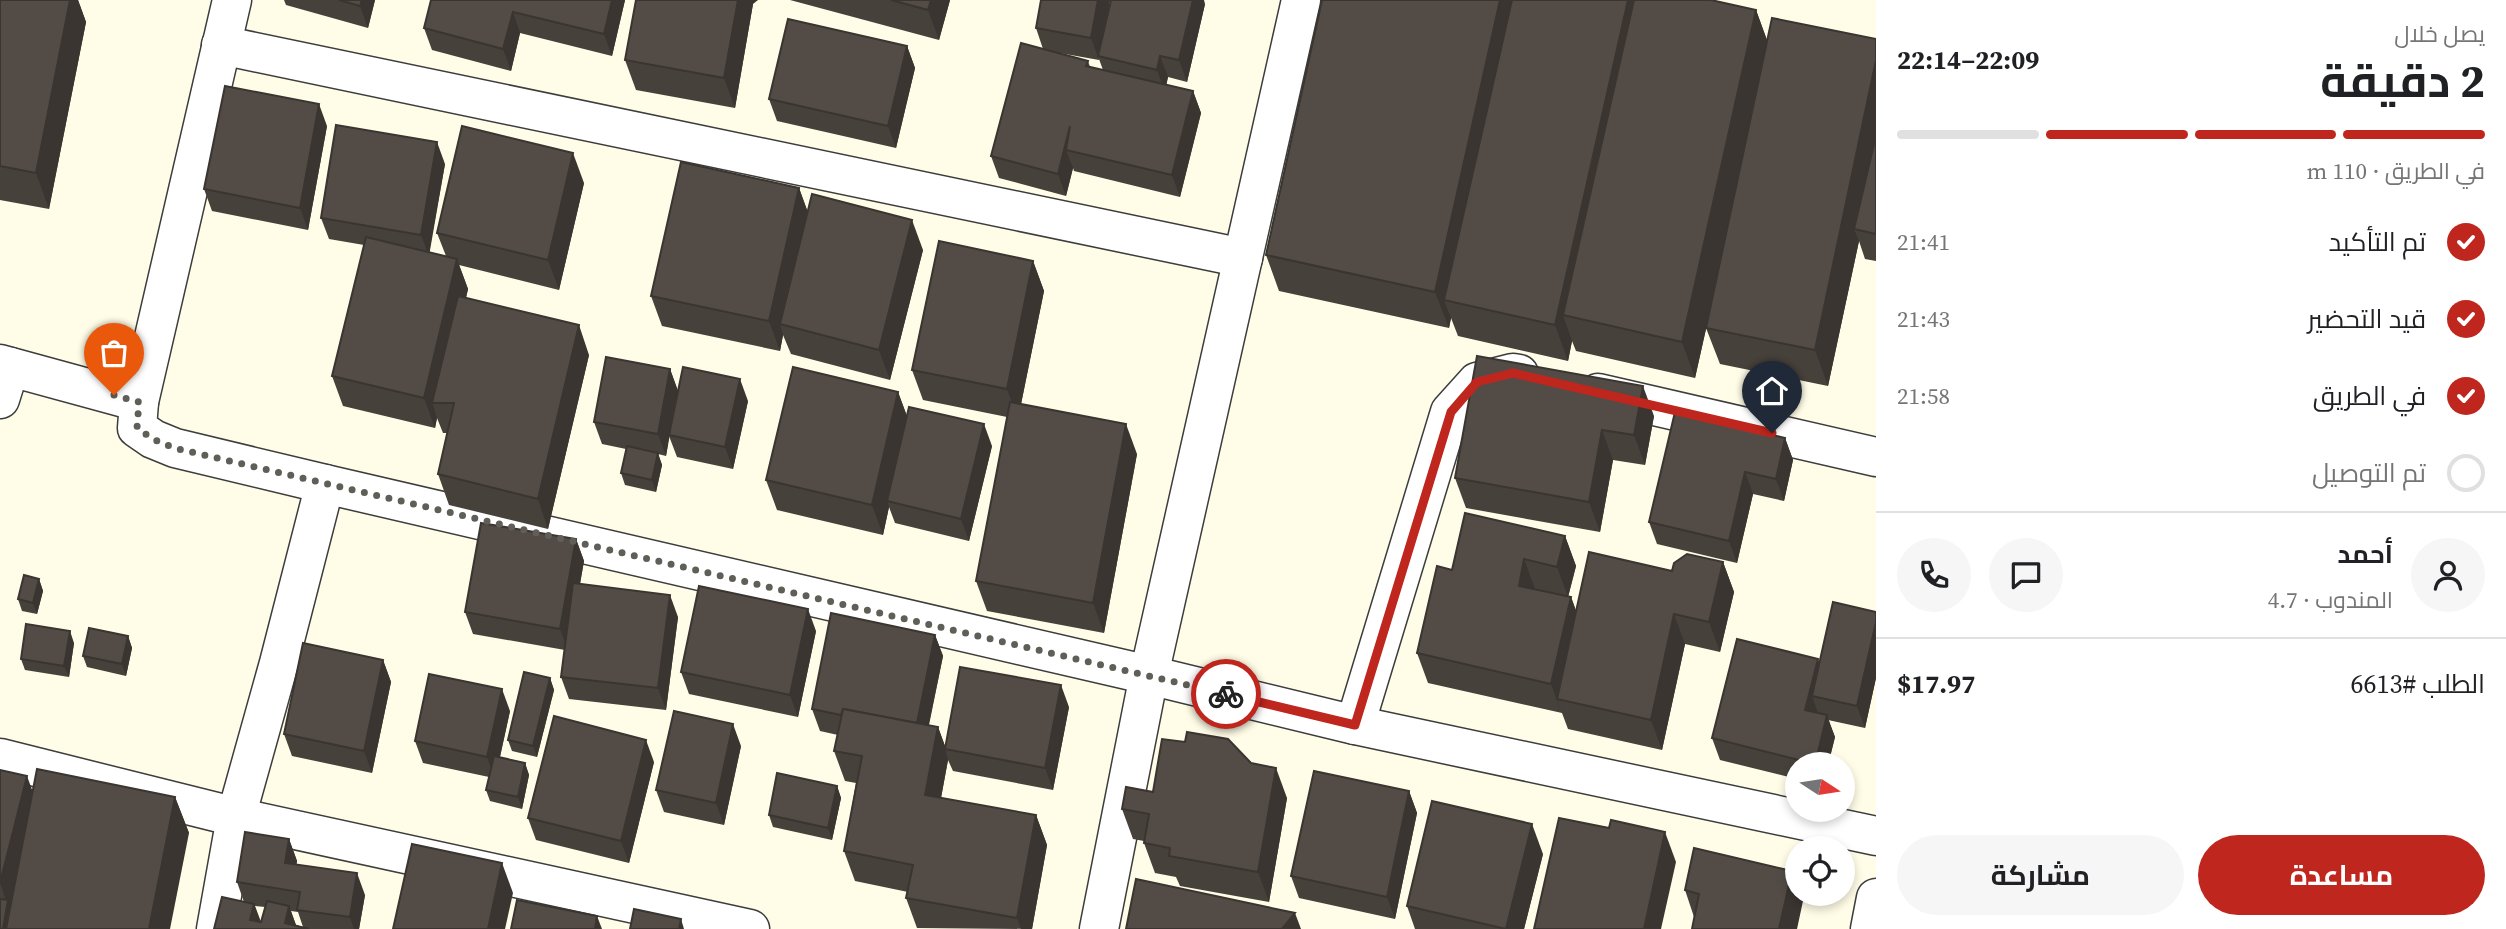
<!DOCTYPE html>
<html lang="ar">
<meta charset="utf-8">
<style>
body{margin:0;font-family:"Source Serif 4",Cairo,serif;background:#f6f6f6;color:#202124;direction:rtl;height:100vh;display:flex;flex-direction:column;font-size:26px;white-space:nowrap}
*{box-sizing:border-box;margin:0}
p{font-size:23px;color:#757577}
.icon{flex:none;width:38px;height:38px;fill:none;stroke:currentColor;stroke-width:2;stroke-linecap:round;stroke-linejoin:round}
.map{position:relative;flex:1;overflow:hidden;direction:ltr}
.sheet{display:flex;flex-direction:column;background:#fff;width:630px}
.sheet>*{flex:none}
.needle{width:46px;rotate:102deg}
.controls{position:absolute;left:1785px;top:752px;display:grid;gap:14px}
.controls a{display:grid;place-items:center;width:70px;height:70px;border-radius:50%;background:#fff;box-shadow:0 4px 10px #0003;font-size:35px}
.pin{position:absolute;display:grid;place-items:center;width:60px;height:60px;color:#fff;margin:-72px -30px;border-radius:50% 50% 50% 0;rotate:-45deg;box-shadow:0 0 7px #0007}
.pin .icon{rotate:45deg}
.courier{position:absolute;display:grid;place-items:center;width:70px;height:70px;margin:-35px;border:5px solid #bf261d;border-radius:50%;background:#fff;color:#222;box-shadow:0 2px 9px #0007}
.summary em{font-style:normal;font-weight:700}
.summary div{display:flex;flex-direction:column-reverse}
.summary{display:flex;align-items:center;justify-content:space-between;height:119px;padding:0 21px}
h1{font-size:46px;font-weight:700;line-height:52px}
.bar{display:grid;grid-template-columns:repeat(4,1fr);gap:10px 7px;align-content:center;height:84px;padding:0 21px}
.bar i{height:9px;border-radius:5px;background:#e0e0e0}
.bar .selected{background:#bf261d}
.bar p{grid-column:span 4}
.line{display:flex;align-items:center;gap:18px;padding:0 21px;border-top:2px solid #e0e0e0}
.line div{flex:1}
.round{display:grid;place-items:center;flex:none;width:74px;height:74px;border-radius:37px;background:#f6f6f6}
ol{padding:0 21px;list-style:none}
li{display:flex;align-items:center;gap:21px;height:77px}
li p{margin-inline-start:auto}
li .icon{padding:7px;border-radius:50%;background:#bf261d;color:#fff;stroke-width:4}
li:last-child{color:#757577}
li i{width:38px;height:38px;border:4px solid #e0e0e0;border-radius:50%}
.action{display:flex;gap:14px;margin-top:auto;padding:14px 21px}
.action a{flex:1;height:80px;border-radius:42px;background:#bf261d;color:#fff;font-size:28px;font-weight:700;line-height:80px;text-align:center}
.action a+a{background:#f6f6f6;color:#202124}
main{display:flex;flex:1;min-height:0}
.map>svg:first-child{display:block}
.lines{fill:none;stroke-linecap:round;stroke-linejoin:round}
.minor-casing{stroke:#3d3d3d;stroke-width:41}
.minor{stroke:#fff;stroke-width:38}
.wall{fill:#47413c;fill-rule:evenodd}
.shaded-wall{fill:#3a3531}
.building{fill:#534c46;stroke:#3a3531;stroke-width:2}
.done{stroke:#605f57;stroke-width:7;stroke-dasharray:0 12.6}
.route{stroke:#bf261d;stroke-width:9}
</style>
<main>
<section class="sheet">
<div class="summary"><div><h1>2 دقيقة</h1><p>يصل خلال</p></div><em>22:09–22:14</em></div>
<div class="bar"><i class="selected"></i><i class="selected"></i><i class="selected"></i><i></i><p>في الطريق · 110 m</p></div>
<ol>
<li><svg class="icon" aria-label="check" viewBox="0 0 24 24"><path d="M5 12l5 5 9-10"/></svg>تم التأكيد<p>21:41</p></li>
<li><svg class="icon" aria-label="check" viewBox="0 0 24 24"><path d="M5 12l5 5 9-10"/></svg>قيد التحضير<p>21:43</p></li>
<li><svg class="icon" aria-label="check" viewBox="0 0 24 24"><path d="M5 12l5 5 9-10"/></svg>في الطريق<p>21:58</p></li>
<li><i></i>تم التوصيل</li>
</ol>
<div class="line" style="height:126px"><a class="round"><svg class="icon" aria-label="person" viewBox="0 0 24 24"><circle cx="12" cy="8" r="4"/><path d="M4 21q1-7 8-7t8 7"/></svg></a><div><b>أحمد</b><p>المندوب · 4.7</p></div><a class="round"><svg class="icon" aria-label="chat" viewBox="0 0 24 24"><path d="M4 5h16v11H9l-5 4z"/></svg></a><a class="round"><svg class="icon" aria-label="phone" viewBox="0 0 24 24"><path d="M5 4h4l2 5-3 2q2 4 5 5l2-3 5 2v4C11 20 4 13 5 4z"/></svg></a></div>
<div class="line" style="height:91px"><div>الطلب #6613</div><b>$17.97</b></div>
<div class="action"><a>مساعدة</a><a>مشاركة</a></div>
</section>
<div class="map">
<svg width="1876" height="929" viewBox="0 0 1876 929">
<rect width="100%" height="100%" fill="#fffde7"/>
<g class="lines">
<defs>
<g id="minor">
<path d="M221,45L1243,258"/>
<path d="M0,364L139,402"/>
<path d="M1598,393L1876,457"/>
<path d="M0,399L10,367"/>
<path d="M325,484L1149,675L1355,725L1876,836"/>
<path d="M1355,725L1450,412L1477,382L1513,373L1519,374"/>
<path d="M0,758L236,817L750,929"/>
<path d="M216,929L236,817L279,663L325,484L175,448L153,439L137,428L139,402L232,0"/>
<path d="M1099,929L1149,675L1301,0"/>
<path d="M1870,929L1876,898"/>
</g>
</defs>
<!-- minor casing -->
<use href="#minor" class="minor-casing"/>
<!-- minor -->
<use href="#minor" class="minor"/>
</g>
<!-- wall -->
<g class="wall">
<path d="M0,0H78L86,22L49,209L0,200Z"/>
<path d="M284,0H375L368,28L286,5Z"/>
<path d="M431,0H625L612,56L520,33L511,71L432,50L424,28Z"/>
<path d="M790,0H950L939,40Z"/>
<path d="M1041,0H1110L1107,19L1205,4L1187,82L1168,77L1166,85L1193,91L1201,113L1180,197L1074,171L1073,168L1066,196L999,178L991,156L1043,49L1036,28ZM1054,52L1099,60V59L1103,70L1090,67L1088,61Z"/>
<path d="M1633,2L1756,10L1767,40L1876,39V261L1865,259L1859,241L1828,386L1720,364L1706,328L1711,307L1695,378L1576,351L1572,341L1568,361L1458,336L1451,318L1449,328L1279,291L1266,255Z"/>
<path d="M753,4L735,108L636,90L625,60Z"/>
<path d="M907,46L915,68L896,148L777,121L769,99Z"/>
<path d="M327,126L308,230L212,211L204,189Z"/>
<path d="M445,164L429,252L446,256L437,233L584,183L559,290L459,265L468,289L466,298L589,355L548,529L449,505L438,474L447,433H443L437,418L435,428L343,406L332,376L364,245L329,239L321,218Z"/>
<path d="M799,188L808,213L923,250L890,380L791,354L783,335L780,351L662,326L651,296Z"/>
<path d="M1033,261L1044,291L1021,404L1137,454L1104,633L987,611L976,581L1007,417L923,400L912,370Z"/>
<path d="M1477,356L1654,416L1645,465L1613,460L1600,532L1466,508L1455,478Z"/>
<path d="M670,369L678,391L673,416L748,401L733,469L677,457L669,436L666,456L658,454L662,465L656,492L625,485L621,473L626,449L602,444L594,422Z"/>
<path d="M898,392L907,416L992,446L969,541L895,523L889,507L883,535L777,510L766,480Z"/>
<path d="M1785,438L1793,460L1784,501L1753,494L1737,563L1657,544L1649,522Z"/>
<path d="M1565,536L1576,566L1568,597H1571L1576,611L1672,571L1723,562L1734,592L1720,652L1685,644L1662,750L1568,729L1562,713L1428,683L1417,653L1452,570Z"/>
<path d="M576,539L584,561L580,584L678,617L666,710L569,699L561,677L565,650L473,634L465,612Z"/>
<path d="M39,579L43,591L37,614L22,611L18,599Z"/>
<path d="M1876,612V678L1865,728L1828,720L1835,737L1828,765H1797V779L1720,760L1712,738L1819,662Z"/>
<path d="M816,631L798,717L689,694L681,672Z"/>
<path d="M935,635L943,656L929,725L938,727L945,746L1069,707L1053,790L953,771L948,760L941,798L1036,815L1047,845L1032,929L917,928L906,898L908,892L855,881L844,851L856,783L845,781L834,751L838,735L820,731L812,709Z"/>
<path d="M128,636L132,648L126,676L87,667L83,656Z"/>
<path d="M74,643L69,677L25,670L21,659Z"/>
<path d="M383,660L391,682L372,773L292,756L284,734Z"/>
<path d="M550,678L554,690L537,757L512,751L508,740Z"/>
<path d="M510,711L500,757L525,763L529,775L522,809L490,801L486,790L489,777L423,763L415,741Z"/>
<path d="M741,746L724,825L664,812L656,790Z"/>
<path d="M654,762L629,863L536,840L528,818Z"/>
<path d="M1251,763L1287,798L1269,902L1180,886L1176,877L1155,873L1144,843V841L1133,839L1122,809L1153,792Z"/>
<path d="M0,770L32,791L175,797L189,833L0,929Z"/>
<path d="M837,786L841,798L832,840L773,827L769,815Z"/>
<path d="M1409,791L1417,813L1395,919L1299,898L1291,876Z"/>
<path d="M289,839L297,861L296,865L365,895L359,929H214L244,902L237,882ZM255,906L265,907L261,922ZM291,911L298,912L303,927L296,925Z"/>
<path d="M1543,854L1524,929H1415L1407,906Z"/>
<path d="M1797,885L1803,901L1694,917L1685,890Z"/>
</g>
<!-- shaded-wall -->
<g class="shaded-wall">
<path d="M70,0H78L86,22L49,209L36,173Z"/>
<path d="M362,0H375L368,28L360,6Z"/>
<path d="M612,0H625L612,56L604,34Z"/>
<path d="M738,0H758L753,4L735,108L724,78Z"/>
<path d="M931,0H950L939,40L928,10Z"/>
<path d="M1098,0H1110L1099,56H1098L1099,60L1091,38Z"/>
<path d="M1193,0H1204L1205,4L1187,82L1179,60Z"/>
<path d="M1500,0H1518L1444,300L1451,318L1449,328L1435,292Z"/>
<path d="M1628,0H1633L1643,28L1563,315L1572,341L1568,361L1555,325Z"/>
<path d="M1756,10L1769,46L1695,378L1682,342Z"/>
<path d="M513,12L520,33L511,71L503,49Z"/>
<path d="M907,46L915,68L896,148L888,126Z"/>
<path d="M1160,56L1168,77L1165,92L1157,70Z"/>
<path d="M1876,60V158L1854,229L1859,241L1828,386L1815,350Z"/>
<path d="M1193,91L1201,113L1180,197L1172,175Z"/>
<path d="M319,104L327,126L308,230L300,208Z"/>
<path d="M1070,126L1066,150L1073,168L1066,196L1058,174Z"/>
<path d="M437,142L445,164L429,256L421,235Z"/>
<path d="M573,153L584,183L559,290L548,260Z"/>
<path d="M799,188L810,218L780,324L783,335L780,351L769,321Z"/>
<path d="M912,220L923,250L890,380L879,350Z"/>
<path d="M457,259L468,289L441,403H432L437,418L435,428L424,398Z"/>
<path d="M1033,261L1044,291L1018,419L1007,389Z"/>
<path d="M579,325L589,355L548,529L538,499Z"/>
<path d="M670,369L678,391L666,456L658,434Z"/>
<path d="M740,379L748,401L733,469L725,447Z"/>
<path d="M1643,386L1654,416L1645,465L1634,435Z"/>
<path d="M898,392L909,422L887,501L889,507L883,535L872,505Z"/>
<path d="M984,424L992,446L969,541L961,519Z"/>
<path d="M1126,424L1137,454L1104,633L1093,603Z"/>
<path d="M1602,430L1613,460L1600,532L1589,502Z"/>
<path d="M1785,438L1793,460L1784,501L1776,479Z"/>
<path d="M658,453L662,465L656,492L652,480Z"/>
<path d="M1745,472L1753,494L1737,563L1729,541Z"/>
<path d="M1565,536L1576,566L1568,597L1557,567Z"/>
<path d="M576,539L584,561L568,651L560,629Z"/>
<path d="M1524,559L1535,589L1519,586Z"/>
<path d="M1723,562L1734,592L1720,652L1709,622Z"/>
<path d="M39,579L43,591L37,614L33,603Z"/>
<path d="M670,595L678,617L666,710L658,688Z"/>
<path d="M1571,597L1582,627L1557,699L1562,714L1551,684Z"/>
<path d="M808,609L816,631L798,717L790,695Z"/>
<path d="M1674,614L1685,644L1662,750L1651,720Z"/>
<path d="M1876,622V678L1865,728L1857,706Z"/>
<path d="M70,631L74,643L69,677L64,666Z"/>
<path d="M935,635L943,656L923,752L915,730Z"/>
<path d="M128,636L132,648L126,676L122,664Z"/>
<path d="M1818,659L1826,681L1812,696L1818,713L1805,710Z"/>
<path d="M383,660L391,682L372,773L364,751Z"/>
<path d="M550,678L554,690L537,757L533,746Z"/>
<path d="M1061,685L1069,707L1053,790L1045,768Z"/>
<path d="M502,689L510,711L495,779L487,757Z"/>
<path d="M1827,715L1835,737L1828,765H1815Z"/>
<path d="M733,724L741,746L724,825L716,803Z"/>
<path d="M938,727L946,749H945L948,760L936,825L925,795Z"/>
<path d="M646,740L654,762L629,863L621,841Z"/>
<path d="M525,763L529,775L522,809L518,797Z"/>
<path d="M1276,768L1287,798L1269,902L1258,872Z"/>
<path d="M27,776L38,806L15,929H3L7,903L0,883Z"/>
<path d="M837,786L841,798L832,840L828,828Z"/>
<path d="M1409,791L1417,813L1395,919L1387,897Z"/>
<path d="M175,797L189,833L170,929H149Z"/>
<path d="M1036,815L1047,845L1032,929H1021L1017,918Z"/>
<path d="M1532,824L1543,854L1524,929H1506Z"/>
<path d="M1665,832L1676,862L1661,929H1644Z"/>
<path d="M289,839L297,861L293,885L285,863Z"/>
<path d="M502,863L513,893L505,929H488Z"/>
<path d="M1792,871L1797,885V894H1801L1803,901L1797,929H1779Z"/>
<path d="M357,873L365,895L359,929H354L350,917Z"/>
<path d="M254,904L262,926L250,920Z"/>
<path d="M289,906L297,928L285,923Z"/>
<path d="M1295,913L1301,929H1282Z"/>
<path d="M597,916L602,929H595Z"/>
<path d="M681,919L684,929H679Z"/>
</g>
<!-- building -->
<g class="building">
<path d="M0,0H70L36,173L0,166Z"/>
<path d="M339,0H362L360,6Z"/>
<path d="M431,0H612L604,34L513,12L503,49L424,28Z"/>
<path d="M636,0H738L724,78L625,60Z"/>
<path d="M891,0H931L928,10Z"/>
<path d="M1041,0H1098L1091,38L1036,28Z"/>
<path d="M1111,0H1193L1179,60L1160,56L1157,70L1098,56Z"/>
<path d="M1322,0H1500L1435,292L1266,255Z"/>
<path d="M1512,0H1628L1555,325L1444,300Z"/>
<path d="M1634,0H1711L1756,10L1682,342L1563,315Z"/>
<path d="M1772,18L1876,39V60L1815,350L1706,328Z"/>
<path d="M788,19L907,46L888,126L769,99Z"/>
<path d="M1021,43L1088,61L1086,66L1193,91L1172,175L1066,150L1070,126L1058,174L991,156Z"/>
<path d="M225,86L319,104L300,208L204,189Z"/>
<path d="M336,125L437,142L421,235L321,218Z"/>
<path d="M462,126L573,153L548,260L437,233Z"/>
<path d="M1876,136V234L1854,229Z"/>
<path d="M681,162L799,188L769,321L651,296Z"/>
<path d="M812,194L912,220L879,350L780,324Z"/>
<path d="M366,237L457,259L424,398L332,376Z"/>
<path d="M939,241L1033,261L1007,389L912,370Z"/>
<path d="M458,296L579,325L538,499L438,474L454,403H432Z"/>
<path d="M1477,356L1643,386L1634,435L1602,430L1589,502L1455,478Z"/>
<path d="M606,357L670,369L658,434L594,422Z"/>
<path d="M683,367L740,379L725,447L669,435Z"/>
<path d="M793,367L898,392L872,505L766,480Z"/>
<path d="M1010,402L1126,424L1093,603L976,581Z"/>
<path d="M909,407L984,424L961,519L887,501Z"/>
<path d="M1675,412L1785,438L1776,479L1745,472L1729,541L1649,522Z"/>
<path d="M627,446L658,453L652,480L621,473Z"/>
<path d="M1465,513L1565,536L1557,567L1524,559L1519,586L1571,597L1551,684L1417,653L1437,566L1452,570Z"/>
<path d="M481,523L576,539L560,629L465,612Z"/>
<path d="M1589,552L1672,571L1674,563L1687,554L1723,562L1709,622L1674,614L1651,720L1557,699Z"/>
<path d="M24,575L39,579L33,603L18,599Z"/>
<path d="M573,583L670,595L658,688L561,677Z"/>
<path d="M699,586L808,609L790,695L681,672Z"/>
<path d="M1833,602L1876,612V622L1857,706L1812,696Z"/>
<path d="M831,613L935,635L917,723L843,709L841,715L812,709Z"/>
<path d="M26,624L70,631L64,666L21,659Z"/>
<path d="M89,628L128,636L122,664L83,656Z"/>
<path d="M1737,639L1818,659L1805,710L1827,715L1815,764L1712,738Z"/>
<path d="M303,643L383,660L364,751L284,734Z"/>
<path d="M960,667L1061,685L1045,768L945,749Z"/>
<path d="M524,672L550,678L533,746L508,740Z"/>
<path d="M429,674L502,689L487,757L415,741Z"/>
<path d="M843,709L938,727L925,795L1036,815L1017,918L906,898L913,865L844,851L862,756L834,751Z"/>
<path d="M674,711L733,724L716,803L656,790Z"/>
<path d="M554,716L646,740L621,841L528,818Z"/>
<path d="M1187,732L1228,739L1251,763L1276,768L1258,872L1169,856L1170,848L1144,843L1149,814L1122,809L1126,787L1153,792L1162,739L1185,742Z"/>
<path d="M494,756L525,763L518,797L486,790Z"/>
<path d="M37,769L175,797L149,929H6Z"/>
<path d="M0,770L27,776L0,883Z"/>
<path d="M1314,771L1409,791L1387,897L1291,876Z"/>
<path d="M777,773L837,786L828,828L769,815Z"/>
<path d="M1432,801L1532,824L1506,929L1407,906Z"/>
<path d="M1559,818L1609,828L1611,820L1665,832L1644,929H1534Z"/>
<path d="M245,832L289,839L285,863L357,873L350,917L297,910L300,892L237,882Z"/>
<path d="M412,844L502,863L488,929H393Z"/>
<path d="M1694,848L1792,871L1779,929H1692L1699,894L1685,890Z"/>
<path d="M1136,879L1295,913L1282,929H1126Z"/>
<path d="M222,897L254,904L250,920L261,922L267,901L289,906L285,923L309,929H214Z"/>
<path d="M0,899L8,900L3,929H0Z"/>
<path d="M517,900L597,916L595,929H511Z"/>
<path d="M634,909L681,919L679,929H630Z"/>
</g>
<g class="lines">
<!-- done -->
<path class="done" d="M114,395L139,402L137,428L153,439L174,448L1226,694"/>
<!-- route -->
<path class="route" d="M1226,694L1355,725L1451,412L1477,382L1513,373L1772,433"/>
</g>
</svg>
<div class="controls">
<a><svg class="needle" viewBox="-14 -14 28 28"><path d="M0-13l5 13h-10z" fill="#e53935"/><path d="M0 13l5-13h-10z" fill="#757577"/></svg></a>
<a><svg class="icon" aria-label="locate" viewBox="0 0 24 24"><circle cx="12" cy="12" r="6"/><path d="M12 2v4M12 18v4M2 12h4M18 12h4"/></svg></a>
</div>
<div class="pin" style="left:114px;top:395px;background:#ea580c"><svg class="icon" aria-label="bag" viewBox="0 0 24 24"><path d="M5 8h14l-1 12H6zM9 8a3 3 0 0 1 6 0"/></svg></div>
<div class="pin" style="left:1772px;top:433px;background:#1f2937"><svg class="icon" aria-label="home" viewBox="0 0 24 24"><path d="M3 11l9-7 9 7M6 9v11h12V9"/></svg></div>
<div class="courier" style="left:1226px;top:694px"><svg class="icon" aria-label="bike" viewBox="0 0 24 24"><circle cx="6" cy="16" r="4"/><circle cx="18" cy="16" r="4"/><path d="M6 16l4-8h5l3 8M10 8l3 8H6M13 5h3"/></svg></div>
</div>
</main>
